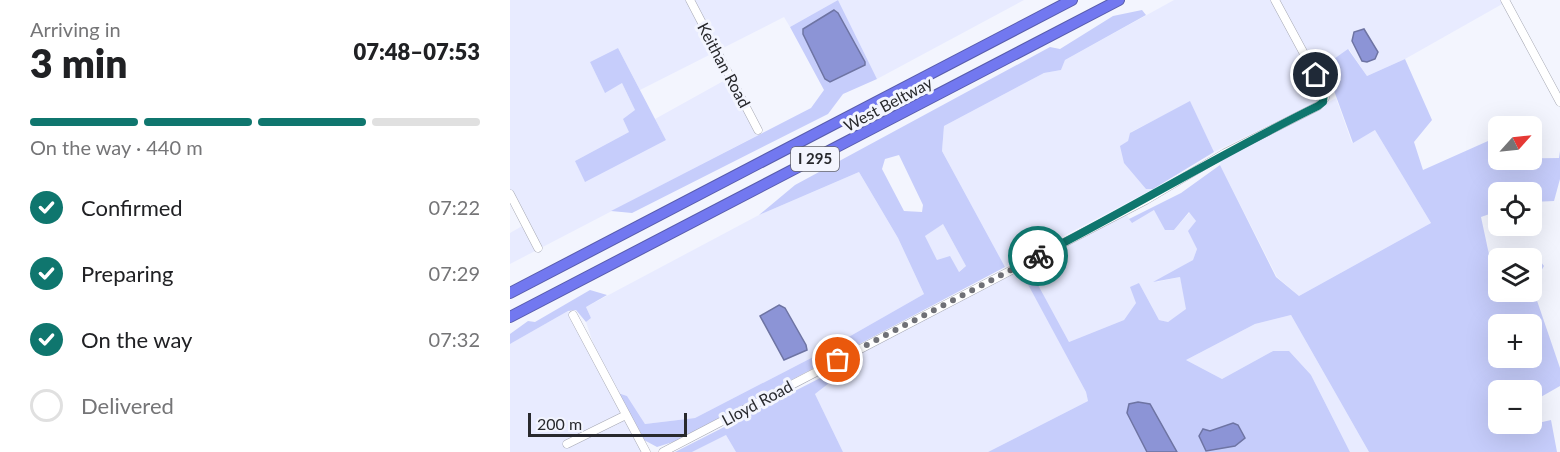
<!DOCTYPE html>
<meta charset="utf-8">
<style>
body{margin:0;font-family:Lato,sans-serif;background:#f6f6f6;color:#202124;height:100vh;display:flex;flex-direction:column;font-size:22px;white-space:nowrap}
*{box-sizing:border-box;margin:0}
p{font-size:20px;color:#757577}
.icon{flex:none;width:33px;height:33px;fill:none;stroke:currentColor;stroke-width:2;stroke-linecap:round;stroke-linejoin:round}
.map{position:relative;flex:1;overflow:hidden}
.sheet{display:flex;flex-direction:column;background:#fff;width:510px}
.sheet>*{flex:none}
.needle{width:39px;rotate:63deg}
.fabs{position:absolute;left:978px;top:116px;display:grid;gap:12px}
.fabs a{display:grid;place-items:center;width:54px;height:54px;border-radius:9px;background:#fff;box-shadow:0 6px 24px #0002;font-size:30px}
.scale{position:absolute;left:18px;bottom:15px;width:159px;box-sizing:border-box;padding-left:6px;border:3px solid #28292d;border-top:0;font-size:16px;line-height:21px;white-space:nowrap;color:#28292d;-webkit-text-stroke:4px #f3f5fe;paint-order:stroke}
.pin{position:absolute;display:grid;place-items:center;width:51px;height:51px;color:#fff;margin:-26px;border:3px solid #fff;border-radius:50%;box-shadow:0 2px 6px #0007}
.courier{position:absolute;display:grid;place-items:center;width:60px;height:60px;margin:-30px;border:4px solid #0f766e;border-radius:50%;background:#fff;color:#222;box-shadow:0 2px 8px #0007}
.overview em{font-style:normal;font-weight:800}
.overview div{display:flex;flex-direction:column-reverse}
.overview{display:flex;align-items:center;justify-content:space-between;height:102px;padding:0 30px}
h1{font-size:39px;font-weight:800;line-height:45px}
.bar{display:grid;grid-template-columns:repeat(4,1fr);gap:9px 6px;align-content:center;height:72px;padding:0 30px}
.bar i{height:8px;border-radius:4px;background:#e0e0e0}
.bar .selected{background:#0f766e}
.bar p{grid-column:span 4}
ol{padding:0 30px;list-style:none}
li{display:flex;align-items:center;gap:18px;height:66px}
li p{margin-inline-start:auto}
li .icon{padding:6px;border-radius:50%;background:#0f766e;color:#fff;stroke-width:4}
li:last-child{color:#757577}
li i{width:33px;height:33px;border:3px solid #e0e0e0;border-radius:50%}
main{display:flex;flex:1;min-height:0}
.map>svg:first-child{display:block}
.built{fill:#e8ebff;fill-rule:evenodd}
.green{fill:#c6cdfb;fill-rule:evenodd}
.water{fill:#8c94d6;stroke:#6e74a3;stroke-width:1.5}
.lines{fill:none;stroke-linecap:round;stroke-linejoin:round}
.minor-casing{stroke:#a6a8b3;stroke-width:9}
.highway-casing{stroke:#585cac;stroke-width:12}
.minor{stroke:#fff;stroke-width:8}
.highway{stroke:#7278f0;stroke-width:10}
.done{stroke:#6f7076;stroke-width:6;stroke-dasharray:0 10.8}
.route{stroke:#0f766e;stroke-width:8}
.labels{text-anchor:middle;stroke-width:6;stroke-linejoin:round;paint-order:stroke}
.shield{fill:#f3f5fe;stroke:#65666c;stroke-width:1.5}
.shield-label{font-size:15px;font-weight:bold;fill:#28292d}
.street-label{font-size:16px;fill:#28292d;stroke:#f3f5fe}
</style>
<main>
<section class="sheet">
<div class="overview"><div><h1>3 min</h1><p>Arriving in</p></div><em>07:48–07:53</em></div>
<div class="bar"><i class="selected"></i><i class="selected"></i><i class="selected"></i><i></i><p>On the way · 440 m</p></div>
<ol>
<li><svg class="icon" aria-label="check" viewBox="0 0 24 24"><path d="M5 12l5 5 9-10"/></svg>Confirmed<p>07:22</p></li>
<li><svg class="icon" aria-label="check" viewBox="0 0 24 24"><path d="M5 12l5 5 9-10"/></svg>Preparing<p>07:29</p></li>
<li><svg class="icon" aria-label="check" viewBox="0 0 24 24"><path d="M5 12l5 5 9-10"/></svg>On the way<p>07:32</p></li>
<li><i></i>Delivered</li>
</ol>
</section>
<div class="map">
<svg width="1050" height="452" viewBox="0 0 1050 452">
<rect width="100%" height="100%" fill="#f3f5fe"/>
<!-- built -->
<g class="built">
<path d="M0,0H514L367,79L328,0L280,27L274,17L130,90L108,48L80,62L95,92L112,83L125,110L119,132L65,161L156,140L145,119L217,79L248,135L0,264V233L14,225L0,199Z"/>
<path d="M664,0H763L812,93L810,98L805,103L704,152L680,102L621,132L618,141L635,188L643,189L495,267L432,151L434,126L534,73L551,70L555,60Z"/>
<path d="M768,0H992L994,3L895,59L857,76L839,49L831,80L816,87Z"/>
<path d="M826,98L842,143L865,130L921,223L789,296L767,277L710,165L712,158Z"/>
<path d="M349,172L388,238L414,294L307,355L185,418L135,424L117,396L108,393L84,346L76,322L81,318L76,307L249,215ZM275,308L274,360L250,316Z"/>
<path d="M644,210L664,230L680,212L686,221L679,231L687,249L683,260L646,282L670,277L677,309L658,322L649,320L629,283L626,303L614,320L559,342L521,273L514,276L576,392L578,401L478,452H333L305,394L323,380L319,368L616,214L622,222Z"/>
<path d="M433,224L456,266L448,272L427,260L415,236Z"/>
<path d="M58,311L132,452H0V344Z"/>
<path d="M781,315L859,452H840L801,375L763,351L712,379L676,360L745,324Z"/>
<path d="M216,435L226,452H182Z"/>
</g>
<!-- green -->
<g class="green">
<path d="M328,0L367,79L333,94L318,114L122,213L101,211L301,108L314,90L280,27Z"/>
<path d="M632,10L636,15L555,60L551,70L534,73L434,126L432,151L495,267L166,441L147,447L134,440L108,393L117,396L135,424L185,418L307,355L414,294L388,238L349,172L249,215L285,185L540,47L550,49L603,16ZM389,155L413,205L412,212L394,211L372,169L375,159ZM433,224L456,266L449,272L440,256L427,260L415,236Z"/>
<path d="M108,48L156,140L75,182L65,161L119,132L113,119L125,110L112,83L95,93L80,62Z"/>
<path d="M838,49L857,76L895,59L922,120L904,142L913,170L987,137L988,159L1049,158L1050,151V179L1044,201L1022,202V192H988V211L971,217L980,259L1024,253L1034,266L1022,286L1050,368V386L1022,402V390H988V421L983,425L985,433L1041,420L1047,452H859L781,315L745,324L676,360L712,379L763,351H779L801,375L840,452H667L640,405L617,413L637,452H478L578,401L576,392L514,277L521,272L559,342L614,320L626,303L620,287L629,283L649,320L658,322L676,309L670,277L643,282L683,260L687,249L678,231L686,221L679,212L664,230H655L644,210L622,223L619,219L671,193L710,165L766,277L789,296L921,223L865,130L843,143L822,85L831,80L821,61ZM988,258H1022V291H988ZM988,324H1022V357H988Z"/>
<path d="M680,101L704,152L643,189H636L614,163L610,146L618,141L620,133Z"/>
<path d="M80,290L97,295L76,307L81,318L76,322L66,310L58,311L0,344V334L18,321L25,322Z"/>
<path d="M320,373L323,380L305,394L333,452H226L216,435L182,452H165Z"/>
</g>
<!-- water -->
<g class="water">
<path d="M324,10L328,13L355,62V65L320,82L315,79L293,34V29Z"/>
<path d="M854,29L868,52L865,59L857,62L852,61L842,41L844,32Z"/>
<path d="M269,305L275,308L296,345L297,350L274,360L250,316Z"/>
<path d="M628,402L640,404L667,452H637L617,413L619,404Z"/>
<path d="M723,423L728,425L735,438L725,446L696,451L689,436L693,429L700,431Z"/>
</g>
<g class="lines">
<defs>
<g id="minor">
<path d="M180,0L248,130"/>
<path d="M995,0L1050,102"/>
<path d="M0,194L28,248"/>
<path d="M63,315L136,452"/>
<path d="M57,444L116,415"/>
<path d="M153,452L636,200L715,153L808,106L815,98L812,87L765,0"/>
</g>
<g id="highway">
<path d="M0,293L562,0"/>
<path d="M0,317L609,0"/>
</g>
</defs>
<!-- minor casing -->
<use href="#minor" class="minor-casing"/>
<!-- highway casing -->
<use href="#highway" class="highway-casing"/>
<!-- minor -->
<use href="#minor" class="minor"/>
<!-- highway -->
<use href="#highway" class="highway"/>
</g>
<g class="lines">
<!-- done -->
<path class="done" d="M328,360L528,256"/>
<!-- route -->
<path class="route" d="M528,256C622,208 712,153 808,106L813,102L814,92L806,75"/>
</g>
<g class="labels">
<!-- shield labels -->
<rect class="shield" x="281" y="147" width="48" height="24" rx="4.5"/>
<g class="shield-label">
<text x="305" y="164">I 295</text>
</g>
<!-- street labels -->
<g class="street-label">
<text transform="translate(214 65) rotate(62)" y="6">Keithan Road</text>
<text transform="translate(378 104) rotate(-28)" y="6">West Beltway</text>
<text transform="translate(247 403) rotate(-28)" y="6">Lloyd Road</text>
</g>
</g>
</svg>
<div class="fabs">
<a><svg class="needle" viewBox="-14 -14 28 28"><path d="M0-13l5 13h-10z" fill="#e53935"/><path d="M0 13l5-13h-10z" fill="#757577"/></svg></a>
<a><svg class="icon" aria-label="locate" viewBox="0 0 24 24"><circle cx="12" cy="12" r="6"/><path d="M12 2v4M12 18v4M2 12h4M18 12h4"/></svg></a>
<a><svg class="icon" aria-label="layers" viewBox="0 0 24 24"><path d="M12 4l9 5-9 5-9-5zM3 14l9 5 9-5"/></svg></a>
<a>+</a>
<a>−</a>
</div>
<div class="scale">200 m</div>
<div class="pin" style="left:328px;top:360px;background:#ea580c"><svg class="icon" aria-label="bag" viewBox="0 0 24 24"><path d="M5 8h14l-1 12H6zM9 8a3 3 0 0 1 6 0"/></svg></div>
<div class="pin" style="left:806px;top:75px;background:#1f2937"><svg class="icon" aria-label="home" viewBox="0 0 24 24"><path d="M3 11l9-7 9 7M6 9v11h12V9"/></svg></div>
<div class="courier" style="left:528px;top:256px"><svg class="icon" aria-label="bike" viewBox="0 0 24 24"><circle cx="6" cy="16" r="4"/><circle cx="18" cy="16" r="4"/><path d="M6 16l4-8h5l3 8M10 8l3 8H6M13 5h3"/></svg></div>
</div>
</main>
